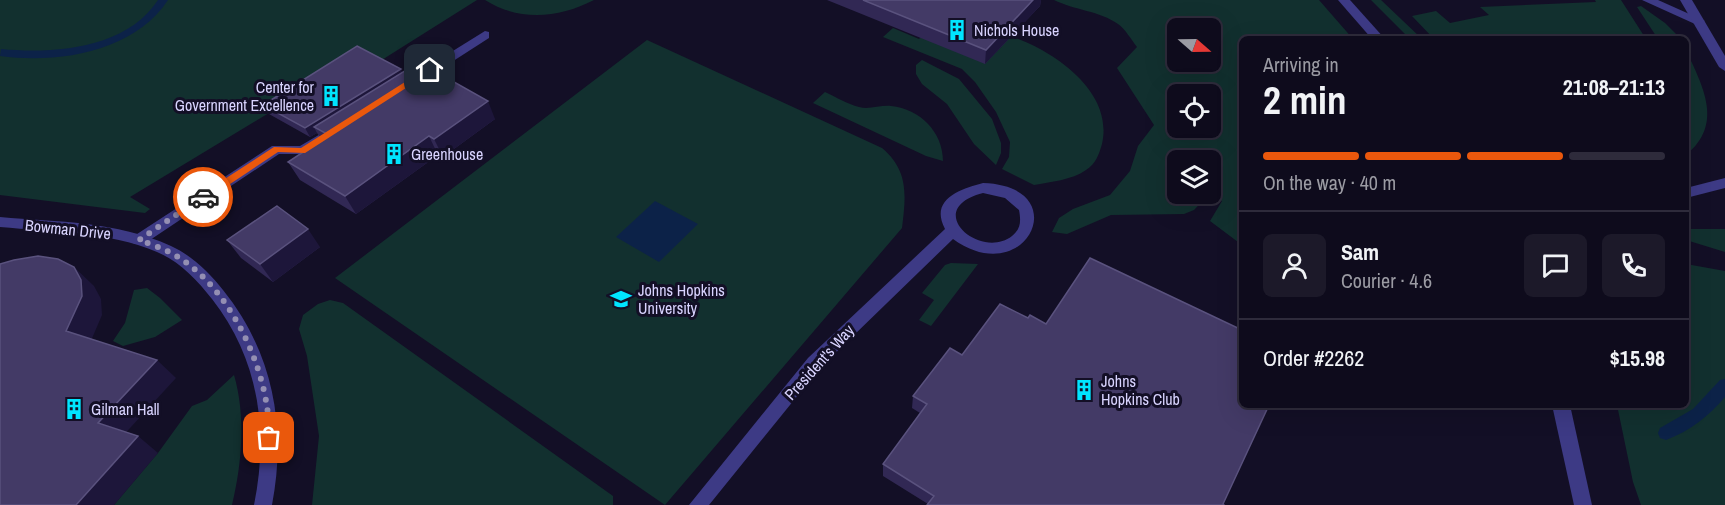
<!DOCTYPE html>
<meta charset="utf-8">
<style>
body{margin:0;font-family:"Archivo Narrow",sans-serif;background:#1c1929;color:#f1f3f6;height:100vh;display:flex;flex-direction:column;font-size:22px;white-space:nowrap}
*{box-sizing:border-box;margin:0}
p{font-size:20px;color:#9b9ba3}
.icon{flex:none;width:33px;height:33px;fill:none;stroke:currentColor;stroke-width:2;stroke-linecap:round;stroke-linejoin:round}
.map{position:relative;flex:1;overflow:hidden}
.panel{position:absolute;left:1239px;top:36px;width:450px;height:372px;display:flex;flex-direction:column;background:#0e0b1c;border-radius:9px;box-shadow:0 6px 24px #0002,0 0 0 2px #2e2b3b}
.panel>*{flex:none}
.needle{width:39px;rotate:110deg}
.fabs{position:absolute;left:1167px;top:18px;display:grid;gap:12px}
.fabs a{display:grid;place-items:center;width:54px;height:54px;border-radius:9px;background:#0e0b1c;box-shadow:0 6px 24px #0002,0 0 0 2px #2e2b3b;font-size:30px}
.pin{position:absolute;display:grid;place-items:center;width:51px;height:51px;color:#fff;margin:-26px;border-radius:12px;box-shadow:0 3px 9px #0006}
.courier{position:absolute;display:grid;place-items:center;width:60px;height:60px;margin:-30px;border:4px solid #ea580c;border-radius:50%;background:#fff;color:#222;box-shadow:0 2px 8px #0007}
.head em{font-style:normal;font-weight:700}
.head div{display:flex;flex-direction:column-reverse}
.head{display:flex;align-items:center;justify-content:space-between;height:102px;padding:0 24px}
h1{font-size:39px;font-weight:700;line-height:45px}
.bar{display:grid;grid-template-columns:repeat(4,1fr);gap:9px 6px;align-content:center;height:72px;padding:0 24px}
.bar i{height:8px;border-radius:4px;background:#2e2b3b}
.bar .selected{background:#ea580c}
.bar p{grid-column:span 4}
.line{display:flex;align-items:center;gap:15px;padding:0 24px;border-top:2px solid #2e2b3b}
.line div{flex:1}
.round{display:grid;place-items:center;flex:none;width:63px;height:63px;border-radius:9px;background:#1c1929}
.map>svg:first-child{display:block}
.green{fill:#12302f;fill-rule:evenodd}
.water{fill:#0c2248}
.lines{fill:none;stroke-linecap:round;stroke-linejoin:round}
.stream{fill:#0c2248;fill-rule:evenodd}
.lane{fill:#3d3a85;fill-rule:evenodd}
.street{fill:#3d3a85;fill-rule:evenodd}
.wall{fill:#312854}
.shaded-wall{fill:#1d163a}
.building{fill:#433a66;stroke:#5a527e;stroke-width:1.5}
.route{fill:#ea580c}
.done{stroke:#948fb3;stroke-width:6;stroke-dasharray:0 10.8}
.labels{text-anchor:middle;stroke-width:6;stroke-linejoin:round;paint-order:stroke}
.poi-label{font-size:16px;fill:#d9d4ff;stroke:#130f26;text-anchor:start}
.street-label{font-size:16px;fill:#d9d4ff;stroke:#130f26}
</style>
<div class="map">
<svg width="1725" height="505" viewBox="0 0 1725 505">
<rect width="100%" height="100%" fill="#130f26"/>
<!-- green -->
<g class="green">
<path d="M0,0H477L377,63L269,113L130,197L150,209L145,213L0,195Z"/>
<path d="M485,0H594C559,18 520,22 485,0Z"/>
<path d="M1054,0H1319L1353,39H1242V245L1210,221L1222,201L1210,194V160H1178V194H1209L1194,210L1184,214L1111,215L1067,234L1052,232L1059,218L1073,209L1110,195L1130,171L1138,146L1154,125L1117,68L1137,47C1131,39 1125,29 1118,24C1100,11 1074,10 1054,0ZM1178,28H1210V62H1178ZM1178,94H1210V128H1178Z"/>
<path d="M1371,0H1381L1422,39H1410Z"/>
<path d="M1595,0H1621L1646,39H1434L1412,16L1436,11L1450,23L1489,15L1480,7L1596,2Z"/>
<path d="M1641,6L1665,23L1681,39H1658L1637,7Z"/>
<path d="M893,28L919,39L926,32C946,33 997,32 1013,37C1055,52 1114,92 1102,144C1099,154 1096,164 1086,170C1072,180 1050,182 1034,185L1002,169L1009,157L1010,142L996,112L975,82L962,69L883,37Z"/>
<path d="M647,40L882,148C909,171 906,195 902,228L665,505L335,278Z"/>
<path d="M1686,50C1703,87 1724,124 1686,155Z"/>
<path d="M922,60L959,79L992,119L1001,143V153L996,165L974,144L947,104L922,84L916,74V65Z"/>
<path d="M825,92C836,97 847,104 859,107C868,110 881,105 891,106C920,109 943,132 943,161L926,156L813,103Z"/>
<path d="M1686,229H1725V252L1686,240Z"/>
<path d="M951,263L978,264L931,326L919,320L934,300L922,293L945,265Z"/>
<path d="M1686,264L1725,271V505H1641L1633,482L1617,405H1686Z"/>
<path d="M147,288L160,298L182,320L155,337L123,346L113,341L125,323L134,290Z"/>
<path d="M330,300L343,303L613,496V505H312L319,436L307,356L299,329L303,315L318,304Z"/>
<path d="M234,375C246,416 242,464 232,505H114L158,453L192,406L207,400Z"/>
</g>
<!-- water -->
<path class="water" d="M655,201L698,224L659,262L616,237Z"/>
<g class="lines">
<!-- stream -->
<g class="stream">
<path d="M158,0H168C134,52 58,64 0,56L1,49C54,54 126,49 158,0Z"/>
<path d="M1725,379V397C1709,416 1690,431 1666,440L1660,438L1658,433L1660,428L1693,409L1720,380Z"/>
</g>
<!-- lane -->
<g class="lane">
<path d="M1642,0H1658L1705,21L1699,25L1695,24Z"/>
<path d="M485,31L489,32V38L419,83H411L409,80L411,77Z"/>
<path d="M339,123L344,125L346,128L344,131L307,154H279L144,244H134L132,240L134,236L272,146H300Z"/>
</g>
<!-- street -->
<g class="street">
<path d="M1338,0H1350L1385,39H1372Z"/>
<path d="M1680,0H1692L1725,56V71L1719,67Z"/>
<path d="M1725,178V188L1686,198V188Z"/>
<path d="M983,183C1077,186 1026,292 953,239L820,368L709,505H689L808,358L945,229C929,199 961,189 983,183ZM983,193L1005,198L1019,210C1021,221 1021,229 1012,236C980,261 921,209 983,193Z"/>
<path d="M0,217C58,222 116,221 171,246C191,255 209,272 223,290C273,352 287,427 272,505H254C269,431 259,359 212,299C197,280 179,261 157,252C107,231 53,232 0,227Z"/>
<path d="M1552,405H1570L1592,505H1574Z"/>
</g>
</g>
<!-- wall -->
<g class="wall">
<path d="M827,0H1041L1040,6L985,64Z"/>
<path d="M402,72L495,119L443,157L438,155L356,214L300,180L288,162L322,140L317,133L310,137L269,114L263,105Z"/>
<path d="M227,240L320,247L273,282L241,258Z"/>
<path d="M1028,318L1046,324L928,504L883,476V464L920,413L912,408L913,396L962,355Z"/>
</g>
<!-- shaded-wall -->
<g class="shaded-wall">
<path d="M1033,0H1041L1040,6L985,64L986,50Z"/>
<path d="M401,69L405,78L314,127L317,133L310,137L305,128Z"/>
<path d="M488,101L495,119L443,157L434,139Z"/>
<path d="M429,136L438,155L356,214L345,196Z"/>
<path d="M308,229L320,247L273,282L260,264Z"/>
<path d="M74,267L94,286L101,299L102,315L87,350L66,331Z"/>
<path d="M157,360L176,378L119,440L98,423Z"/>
<path d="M138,436L158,453L114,505H76Z"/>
</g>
<!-- building -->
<g class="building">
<path d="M863,0H1033L986,50Z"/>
<path d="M357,46L401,69L305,128L263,105Z"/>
<path d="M422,64L488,101L434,139L429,136L345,196L288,162L329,135L314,127L411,67L415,69Z"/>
<path d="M277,206L308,229L260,264L227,240Z"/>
<path d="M38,256L58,259L74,267L81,280L82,296L66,331L157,360L98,423L138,436L76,505H0V264L14,260Z"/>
<path d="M1090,258L1242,330V405H1269L1223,504L1224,505H927L934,496L883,464L927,404L913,396L950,348L962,355L1000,304L1028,318L1030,315L1046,324Z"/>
</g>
<!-- route -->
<path class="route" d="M427,68L434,70L305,153L278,152L206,200H200V195L274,147L301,148Z"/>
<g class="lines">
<!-- done -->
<path class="done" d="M203,197L139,240C150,244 162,248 173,254C231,286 271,374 269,438"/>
</g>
<!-- icons -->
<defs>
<symbol id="building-bare" viewBox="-9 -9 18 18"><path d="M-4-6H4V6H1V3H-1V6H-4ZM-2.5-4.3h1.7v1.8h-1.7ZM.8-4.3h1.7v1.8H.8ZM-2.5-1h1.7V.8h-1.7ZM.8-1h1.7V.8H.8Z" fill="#00e5ff" stroke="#130f26" stroke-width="2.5" paint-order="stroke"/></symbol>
<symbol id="university-bare" viewBox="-9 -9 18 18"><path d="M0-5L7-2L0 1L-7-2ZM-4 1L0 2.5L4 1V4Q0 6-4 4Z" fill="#00e5ff" stroke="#130f26" stroke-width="2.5" paint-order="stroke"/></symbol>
</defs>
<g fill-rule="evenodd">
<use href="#building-bare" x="942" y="15" width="30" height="30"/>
<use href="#building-bare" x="316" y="81" width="30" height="30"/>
<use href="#building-bare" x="379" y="139" width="30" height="30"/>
<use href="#university-bare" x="606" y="284" width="30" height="30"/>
<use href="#building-bare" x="1069" y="375" width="30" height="30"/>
<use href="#building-bare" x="59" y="394" width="30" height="30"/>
</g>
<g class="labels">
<!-- poi labels -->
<g class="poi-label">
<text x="974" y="36">Nichols House</text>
<text x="314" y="93" text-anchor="end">Center for<tspan x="314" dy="18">Government Excellence</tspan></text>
<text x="411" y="160">Greenhouse</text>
<text x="638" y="296">Johns Hopkins<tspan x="638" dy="18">University</tspan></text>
<text x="1101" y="387">Johns<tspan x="1101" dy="18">Hopkins Club</tspan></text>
<text x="91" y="415">Gilman Hall</text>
</g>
<!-- street labels -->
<g class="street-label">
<text transform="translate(68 229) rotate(6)" y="6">Bowman Drive</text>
<text transform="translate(819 362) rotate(-48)" y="6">President's Way</text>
</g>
</g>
</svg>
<div class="fabs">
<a><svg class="needle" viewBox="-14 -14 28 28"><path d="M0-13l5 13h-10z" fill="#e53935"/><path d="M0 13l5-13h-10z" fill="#9b9ba3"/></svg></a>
<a><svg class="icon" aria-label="locate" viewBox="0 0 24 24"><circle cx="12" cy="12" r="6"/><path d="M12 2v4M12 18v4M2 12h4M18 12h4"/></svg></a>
<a><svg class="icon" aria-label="layers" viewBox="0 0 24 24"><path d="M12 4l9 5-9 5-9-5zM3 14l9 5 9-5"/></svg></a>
</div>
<div class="pin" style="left:269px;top:438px;background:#ea580c"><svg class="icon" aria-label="bag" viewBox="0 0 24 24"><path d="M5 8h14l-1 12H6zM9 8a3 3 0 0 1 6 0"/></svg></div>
<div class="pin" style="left:430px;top:70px;background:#1f2937"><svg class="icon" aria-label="home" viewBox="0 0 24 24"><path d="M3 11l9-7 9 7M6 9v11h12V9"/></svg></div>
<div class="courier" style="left:203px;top:197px"><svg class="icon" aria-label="car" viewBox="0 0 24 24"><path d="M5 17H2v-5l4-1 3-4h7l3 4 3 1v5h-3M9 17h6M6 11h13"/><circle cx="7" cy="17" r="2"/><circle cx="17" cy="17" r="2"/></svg></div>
<section class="panel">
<div class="head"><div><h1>2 min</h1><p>Arriving in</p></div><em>21:08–21:13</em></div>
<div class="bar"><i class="selected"></i><i class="selected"></i><i class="selected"></i><i></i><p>On the way · 40 m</p></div>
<div class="line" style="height:108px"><a class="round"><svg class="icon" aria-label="person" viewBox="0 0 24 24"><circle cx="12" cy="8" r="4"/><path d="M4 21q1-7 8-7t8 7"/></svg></a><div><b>Sam</b><p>Courier · 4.6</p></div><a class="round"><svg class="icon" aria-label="chat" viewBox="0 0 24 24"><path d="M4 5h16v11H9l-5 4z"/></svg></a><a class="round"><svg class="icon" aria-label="phone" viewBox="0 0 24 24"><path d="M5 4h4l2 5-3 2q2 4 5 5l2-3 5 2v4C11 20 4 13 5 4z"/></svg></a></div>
<div class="line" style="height:78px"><div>Order #2262</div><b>$15.98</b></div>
</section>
</div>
